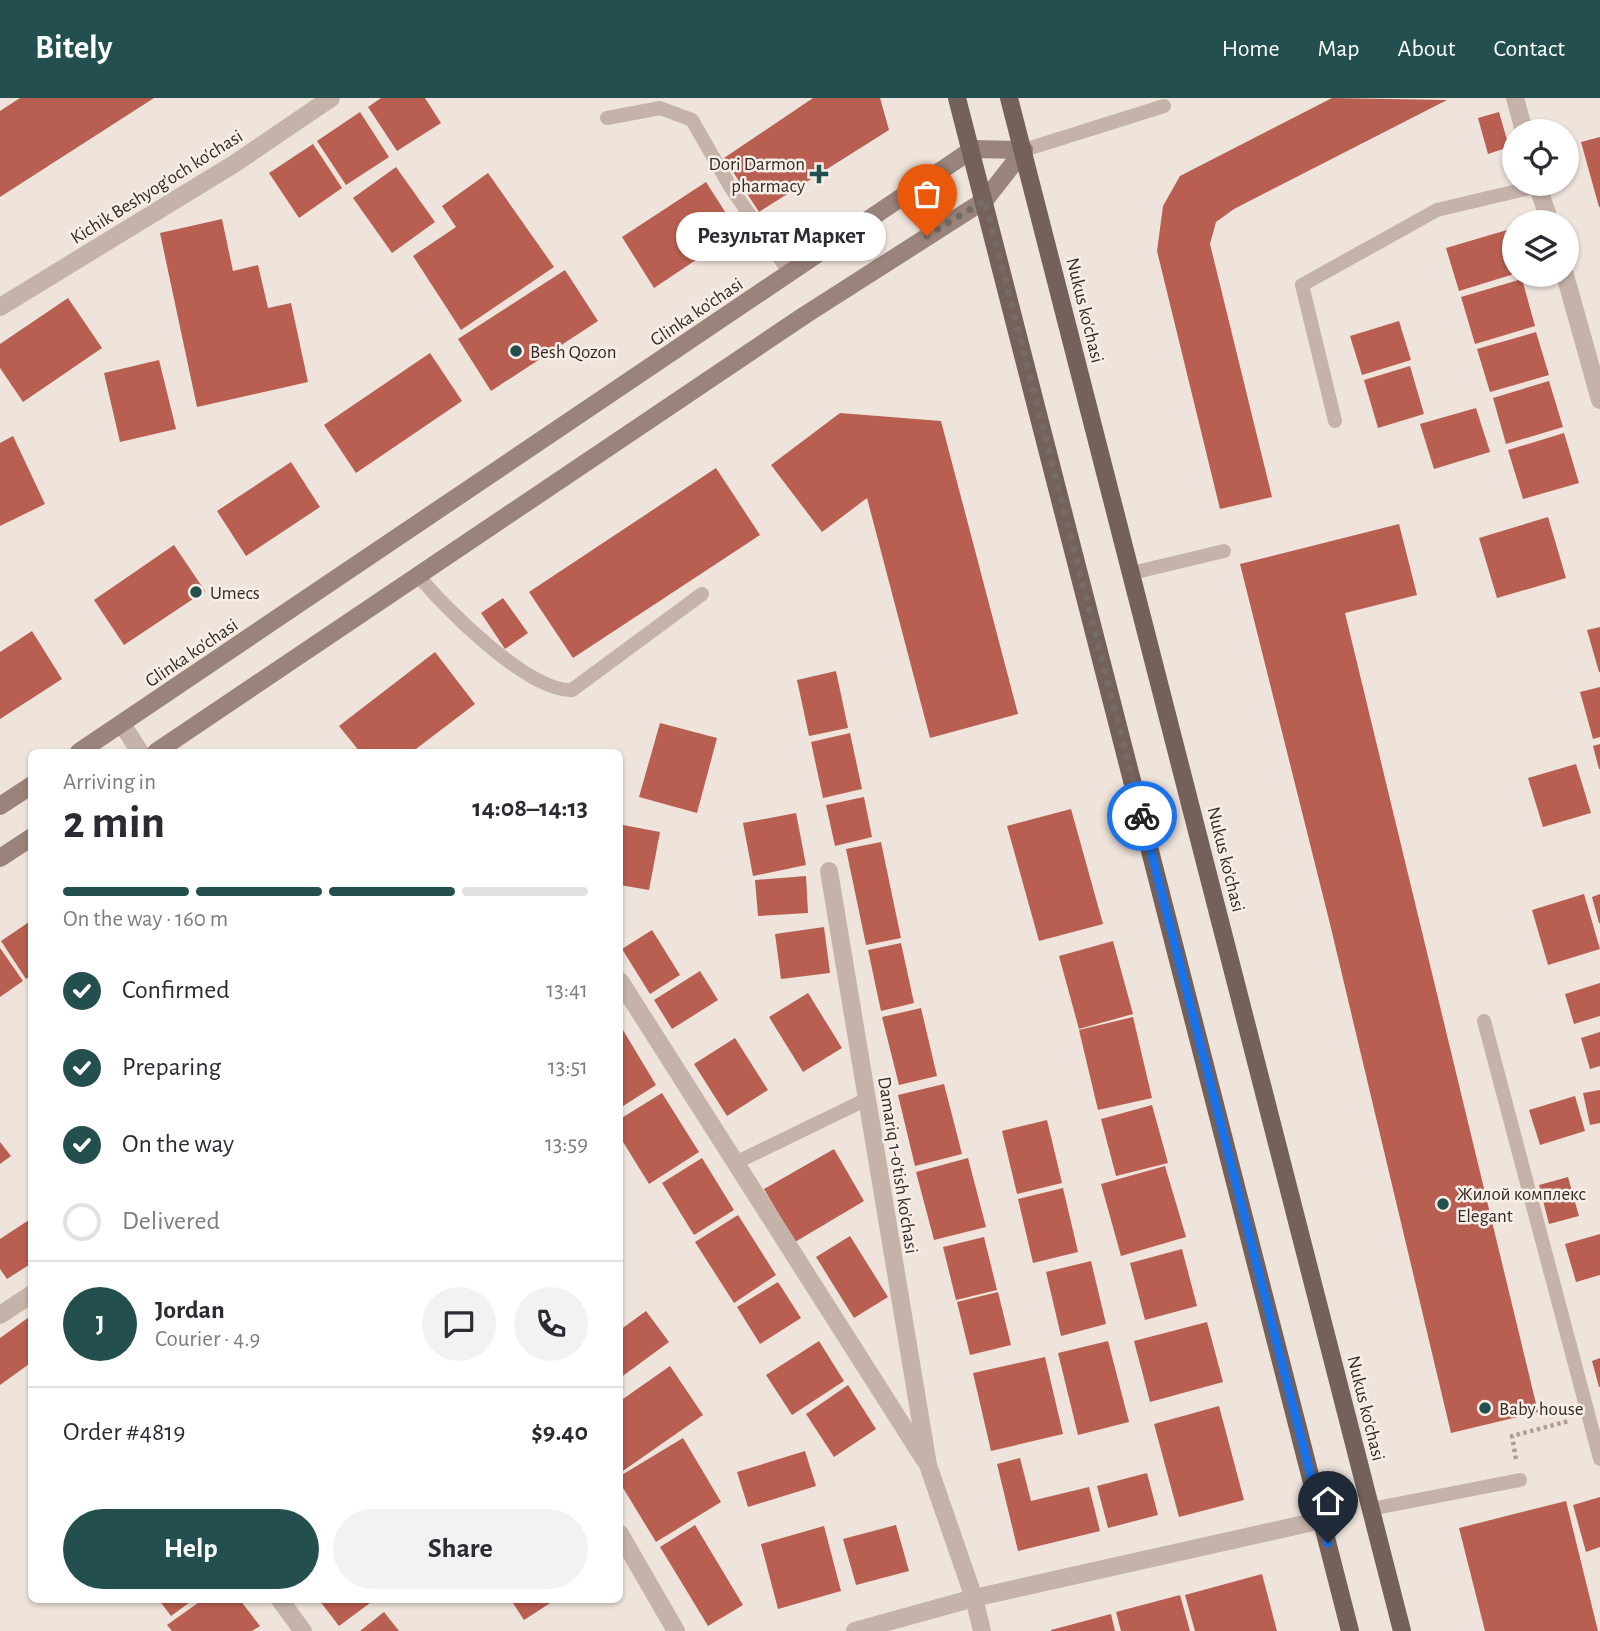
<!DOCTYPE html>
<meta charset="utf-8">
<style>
body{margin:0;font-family:"Alegreya Sans",sans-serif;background:#f2f2f3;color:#2b2b33;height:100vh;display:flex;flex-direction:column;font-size:26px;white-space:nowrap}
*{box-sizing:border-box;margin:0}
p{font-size:23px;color:#7c7c81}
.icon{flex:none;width:38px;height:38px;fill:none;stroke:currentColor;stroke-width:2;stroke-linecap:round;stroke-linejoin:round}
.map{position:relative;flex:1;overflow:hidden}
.sheet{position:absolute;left:28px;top:651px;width:595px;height:854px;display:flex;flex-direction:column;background:#fff;border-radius:10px;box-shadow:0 2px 5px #0004}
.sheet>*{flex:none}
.controls{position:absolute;left:1502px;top:21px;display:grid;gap:14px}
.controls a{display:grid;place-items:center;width:77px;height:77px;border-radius:50%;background:#fff;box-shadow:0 2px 5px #0004;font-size:35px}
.pin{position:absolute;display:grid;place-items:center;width:60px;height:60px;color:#fff;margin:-72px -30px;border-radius:50% 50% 50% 0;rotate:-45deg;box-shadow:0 0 7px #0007}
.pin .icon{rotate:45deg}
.courier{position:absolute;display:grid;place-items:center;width:70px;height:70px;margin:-35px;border:5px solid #1a73e8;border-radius:50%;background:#fff;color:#222;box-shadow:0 2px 9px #0007}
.bubble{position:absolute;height:49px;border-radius:24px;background:#fff;box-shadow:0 2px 5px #0004;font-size:23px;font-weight:600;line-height:49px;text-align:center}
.head em{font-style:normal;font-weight:600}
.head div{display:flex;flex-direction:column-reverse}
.head{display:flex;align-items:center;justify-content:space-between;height:119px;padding:0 35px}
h1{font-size:46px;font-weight:600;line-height:52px}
.bar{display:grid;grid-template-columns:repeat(4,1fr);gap:10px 7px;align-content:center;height:84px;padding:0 35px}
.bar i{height:9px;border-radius:5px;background:#e1e1e2}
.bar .current{background:#23504e}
.bar p{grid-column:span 4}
.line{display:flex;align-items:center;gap:18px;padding:0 35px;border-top:2px solid #e1e1e2}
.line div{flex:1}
.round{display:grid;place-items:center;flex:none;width:74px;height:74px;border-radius:37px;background:#f2f2f3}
ol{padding:0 35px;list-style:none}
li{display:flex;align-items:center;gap:21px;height:77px}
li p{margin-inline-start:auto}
li .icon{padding:7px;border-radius:50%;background:#23504e;color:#fff;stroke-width:4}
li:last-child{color:#7c7c81}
li i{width:38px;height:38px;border:4px solid #e1e1e2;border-radius:50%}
.cta{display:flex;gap:14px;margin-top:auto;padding:14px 35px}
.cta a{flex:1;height:80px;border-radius:42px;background:#23504e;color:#fff;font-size:28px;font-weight:600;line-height:80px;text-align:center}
.cta a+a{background:#f2f2f3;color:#2b2b33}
header{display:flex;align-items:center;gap:42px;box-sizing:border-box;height:98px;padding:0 35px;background:#23504e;color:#fff}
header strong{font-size:33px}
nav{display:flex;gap:38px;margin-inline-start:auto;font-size:24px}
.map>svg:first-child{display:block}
.building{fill:#b85f51}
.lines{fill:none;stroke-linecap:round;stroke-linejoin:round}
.path{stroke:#b19d94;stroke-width:4.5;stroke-dasharray:3.5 3.5;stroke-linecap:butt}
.lane{stroke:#c5b3aa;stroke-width:14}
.street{stroke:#c5b3aa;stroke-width:18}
.secondary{stroke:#99837b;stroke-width:18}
.primary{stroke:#74615b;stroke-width:18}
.done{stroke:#756c67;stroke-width:7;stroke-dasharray:0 12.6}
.route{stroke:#1a73e8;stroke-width:9}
.poi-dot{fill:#23504e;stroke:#f7eee8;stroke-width:2.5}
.labels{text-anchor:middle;stroke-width:5;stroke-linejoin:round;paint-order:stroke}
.poi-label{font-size:19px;fill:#342b28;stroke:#f7eee8;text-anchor:start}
.street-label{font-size:19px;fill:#342b28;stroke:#f7eee8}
</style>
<header>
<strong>Bitely</strong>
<nav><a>Home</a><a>Map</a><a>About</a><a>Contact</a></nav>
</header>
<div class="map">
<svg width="1600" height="1533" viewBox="0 0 1600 1533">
<rect width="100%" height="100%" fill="#efe4dc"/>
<!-- building -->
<g class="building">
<path d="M20,0H154L0,99V13Z"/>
<path d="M381,0H425L441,25L397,53L368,9Z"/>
<path d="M813,0H880L889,32L759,114L724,60Z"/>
<path d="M1332,0L1447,2L1234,111L1216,124L1210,146L1272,399L1220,411L1157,153L1163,108L1180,78Z"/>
<path d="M360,14L389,59L346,87L317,43Z"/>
<path d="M1499,14L1509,49L1488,56L1478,20Z"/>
<path d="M1600,39V109H1599L1581,44Z"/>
<path d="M313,46L342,90L299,120L269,75Z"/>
<path d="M396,69L435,124L392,155L353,100Z"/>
<path d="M488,75L554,169L461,232L413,158L456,129L442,108Z"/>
<path d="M706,84L738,134L654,190L622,139Z"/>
<path d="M222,121L233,173L258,167L268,210L291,205L308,284L197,309L160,135Z"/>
<path d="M1507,132L1514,156V176L1459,193L1446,150Z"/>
<path d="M565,172L598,223L491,293L458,241Z"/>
<path d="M1522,181L1535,228L1475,246L1461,199Z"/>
<path d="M68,200L102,250L23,304L0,270V246Z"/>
<path d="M1399,223L1411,262L1362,277L1350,238Z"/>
<path d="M1536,234L1549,277L1490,294L1477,251Z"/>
<path d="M430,255L462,303L356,375L324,327Z"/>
<path d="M159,262L176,331L120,344L104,275Z"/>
<path d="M1410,268L1424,316L1378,330L1364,282Z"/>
<path d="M1549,283L1563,329L1506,346L1493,300Z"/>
<path d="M1476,310L1490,354L1434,371L1420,326Z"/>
<path d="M840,315L941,323L1018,616L930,640L867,400L822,434L771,367Z"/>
<path d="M1564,335L1579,385L1523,401L1508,352Z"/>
<path d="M13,338L45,406L0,428V345Z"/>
<path d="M291,364L320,409L246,458L217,413Z"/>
<path d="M716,370L760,437L573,560L529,494Z"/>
<path d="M1548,419L1566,480L1497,500L1479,440Z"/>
<path d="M1399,426L1417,497L1345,515L1538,1314L1451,1335L1330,826L1240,466Z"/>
<path d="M174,447L205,493L124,547L94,502Z"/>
<path d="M503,500L528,535L505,551L481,515Z"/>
<path d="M1600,529V574H1599L1587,532Z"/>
<path d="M32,533L62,581L0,621V554Z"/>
<path d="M435,554L475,606L412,654H360L339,628Z"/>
<path d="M836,573L848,630L809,638L797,582Z"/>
<path d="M1600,589V639L1593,641L1580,594Z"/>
<path d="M660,625L717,640L697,715L639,699Z"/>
<path d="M850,635L862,691L823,700L811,644Z"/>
<path d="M1600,646V671H1599L1593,648Z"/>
<path d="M1576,666L1591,715L1543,729L1528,680Z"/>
<path d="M864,699L872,739L835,748L826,707Z"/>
<path d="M1071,711L1103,826L1039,843L1007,728Z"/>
<path d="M796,715L806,767L753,778L743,725Z"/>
<path d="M623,727L660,734L649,792L620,787Z"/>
<path d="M881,744L901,840L866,847L846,751Z"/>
<path d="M806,778L808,815L758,818L755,782Z"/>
<path d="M1584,796L1600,851L1548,867L1532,812Z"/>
<path d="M1600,796V825H1599L1592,799Z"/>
<path d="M32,822V877L26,881L1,843Z"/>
<path d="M824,829L830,875L781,881L775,836Z"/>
<path d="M652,832L680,877L650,896L622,851Z"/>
<path d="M1113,843L1133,916L1079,931L1059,858Z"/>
<path d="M901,845L914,905L881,913L868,852Z"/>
<path d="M0,850L23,883L0,899Z"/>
<path d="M700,873L718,902L672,931L654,902Z"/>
<path d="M1600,885V918L1574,926L1565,896Z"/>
<path d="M808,895L842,950L803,974L769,919Z"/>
<path d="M921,910L937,978L899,987L882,919Z"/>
<path d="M1133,919L1152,1000L1098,1012L1079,932Z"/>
<path d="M620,927L656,987L620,1010Z"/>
<path d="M1600,934V968L1590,971L1581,940Z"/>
<path d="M735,940L768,992L727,1018L694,966Z"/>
<path d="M944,986L962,1056L915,1068L898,997Z"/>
<path d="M1600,992V1025L1590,1027L1583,995Z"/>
<path d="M662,995L699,1054L649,1086L620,1039V1021Z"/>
<path d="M1575,998L1585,1033L1540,1047L1529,1012Z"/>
<path d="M1152,1007L1168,1065L1116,1078L1101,1021Z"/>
<path d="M1047,1022L1062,1085L1017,1096L1002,1033Z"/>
<path d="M0,1044L11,1058L0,1066Z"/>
<path d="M834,1051L864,1103L795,1144L764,1091Z"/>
<path d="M702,1060L734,1112L694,1137L662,1085Z"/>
<path d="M968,1060L986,1129L934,1142L916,1074Z"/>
<path d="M1165,1068L1186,1139L1121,1158L1101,1086Z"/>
<path d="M1568,1079L1579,1118L1549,1126L1539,1087Z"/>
<path d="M1063,1090L1078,1154L1033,1165L1018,1101Z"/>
<path d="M738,1117L776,1177L734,1205L695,1144Z"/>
<path d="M32,1120V1165L7,1181L0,1171V1141Z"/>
<path d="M1600,1136V1177L1576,1184L1565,1146Z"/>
<path d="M850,1138L888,1199L854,1220L816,1159Z"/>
<path d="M984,1139L997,1192L956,1202L943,1149Z"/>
<path d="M1182,1151L1197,1208L1145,1222L1130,1165Z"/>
<path d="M1091,1163L1106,1226L1061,1238L1046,1174Z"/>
<path d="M778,1184L801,1220L760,1246L737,1209Z"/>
<path d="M998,1194L1011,1247L970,1257L957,1204Z"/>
<path d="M646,1213L669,1244L620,1280V1232Z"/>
<path d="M32,1217V1264L0,1287V1240Z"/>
<path d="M1207,1224L1223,1284L1150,1304L1134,1243Z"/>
<path d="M819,1243L844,1283L792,1317L766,1277Z"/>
<path d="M1108,1243L1129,1324L1078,1337L1058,1255Z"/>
<path d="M1045,1259L1063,1336L991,1353L973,1275Z"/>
<path d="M1600,1260V1289H1599L1592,1263Z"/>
<path d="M670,1268L703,1317L620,1375V1303Z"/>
<path d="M848,1287L876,1331L834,1359L806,1316Z"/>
<path d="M1219,1308L1244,1402L1179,1419L1154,1326Z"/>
<path d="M683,1340L721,1404L656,1444L620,1385V1378Z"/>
<path d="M805,1353L816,1388L748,1409L737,1374Z"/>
<path d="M1020,1360L1031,1403L1089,1389L1100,1433L1018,1453L997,1366Z"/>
<path d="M1147,1375L1158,1417L1108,1430L1097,1388Z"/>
<path d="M1600,1399V1449L1586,1454L1573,1407Z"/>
<path d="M1566,1403L1598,1533H1485L1459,1430Z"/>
<path d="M695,1427L743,1507L708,1528L660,1449Z"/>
<path d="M896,1427L909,1473L856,1487L843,1441Z"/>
<path d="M824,1428L841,1493L778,1511L761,1446Z"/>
<path d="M1262,1476L1277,1533H1195L1185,1497Z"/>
<path d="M1180,1497L1190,1533H1121L1116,1514Z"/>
<path d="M159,1502H193L171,1518Z"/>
<path d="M202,1502H240L260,1528L252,1533H172L167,1527Z"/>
<path d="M319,1502H374L339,1528Z"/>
<path d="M511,1502H555L524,1522Z"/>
<path d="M384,1514L399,1533H360Z"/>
<path d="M1111,1516L1115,1533H1051V1532Z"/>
</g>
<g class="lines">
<!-- path -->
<path class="path" d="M1516,1361L1512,1338L1569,1323"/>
<!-- lane -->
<g class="lane">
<path d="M607,20L660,10L692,22L731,90L790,175"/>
<path d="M1024,52L1164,8"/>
<path d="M1335,323L1302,187L1437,112L1538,88"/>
<path d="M1132,475L1224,453"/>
<path d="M418,477C444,510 529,594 572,592L702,496"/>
<path d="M1484,923L1600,1361"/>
<path d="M735,1065L867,1001"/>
<path d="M1371,1411L1520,1382"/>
</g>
<!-- street -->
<g class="street">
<path d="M1515,0L1524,33"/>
<path d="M1537,86L1550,124"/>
<path d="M1565,177L1600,302"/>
<path d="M0,209L234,66L331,0"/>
<path d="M122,626L140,654"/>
<path d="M829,773L928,1367L974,1500L982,1533"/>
<path d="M620,883L924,1361"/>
<path d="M0,1217L32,1196"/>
<path d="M620,1436L676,1533"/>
<path d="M280,1502L303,1533"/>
<path d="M855,1533L974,1500L1322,1422"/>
</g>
<!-- secondary -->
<g class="secondary">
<path d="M79,654L973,51L1024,52"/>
<path d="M156,654L805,217L985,102L1024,52"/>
<path d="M0,708L32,687"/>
<path d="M0,760L32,739"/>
</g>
<!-- primary -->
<g class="primary">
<path d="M957,0L1350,1533"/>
<path d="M1009,0L1402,1533"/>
</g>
</g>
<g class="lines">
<!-- done -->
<path class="done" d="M927,138L985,102L1142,718"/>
<!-- route -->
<path class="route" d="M1142,718L1328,1445"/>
</g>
<!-- markers -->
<g class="poi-dot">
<path d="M815.5 65.5h7v7h7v7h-7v7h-7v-7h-7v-7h7z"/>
<circle cx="516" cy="253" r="7"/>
<circle cx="196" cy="494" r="7"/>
<circle cx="1443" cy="1106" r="7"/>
<circle cx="1485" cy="1310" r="7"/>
</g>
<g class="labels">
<!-- poi labels -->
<g class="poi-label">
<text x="805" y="72" text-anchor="end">Dori Darmon<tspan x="805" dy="22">pharmacy</tspan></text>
<text x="530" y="260">Besh Qozon</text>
<text x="210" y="501">Umecs</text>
<text x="1457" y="1102">Жилой комплекс<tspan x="1457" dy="22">Elegant</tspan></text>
<text x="1499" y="1317">Baby house</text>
</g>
<!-- street labels -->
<g class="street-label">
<text transform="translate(156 88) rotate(-32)" y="7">Kichik Beshyog'och ko'chasi</text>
<text transform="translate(1086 212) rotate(76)" y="7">Nukus ko'chasi</text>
<text transform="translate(696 213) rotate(-34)" y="7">Glinka ko'chasi</text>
<text transform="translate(191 554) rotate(-34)" y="7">Glinka ko'chasi</text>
<text transform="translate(1227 761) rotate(76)" y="7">Nukus ko'chasi</text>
<text transform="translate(899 1067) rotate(81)" y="7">Damariq 1-o'tish ko'chasi</text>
<text transform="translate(1367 1310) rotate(76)" y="7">Nukus ko'chasi</text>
</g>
</g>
</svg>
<div class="controls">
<a><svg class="icon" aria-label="locate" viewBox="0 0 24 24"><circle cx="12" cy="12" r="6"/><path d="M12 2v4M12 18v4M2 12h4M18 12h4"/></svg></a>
<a><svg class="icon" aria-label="layers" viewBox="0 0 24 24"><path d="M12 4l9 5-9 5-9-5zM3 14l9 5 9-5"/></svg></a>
</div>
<div class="pin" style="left:927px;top:138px;background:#ea580c"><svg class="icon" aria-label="bag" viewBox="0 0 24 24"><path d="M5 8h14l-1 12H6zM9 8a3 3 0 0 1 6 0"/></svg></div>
<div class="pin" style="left:1328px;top:1445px;background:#1f2937"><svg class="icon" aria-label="home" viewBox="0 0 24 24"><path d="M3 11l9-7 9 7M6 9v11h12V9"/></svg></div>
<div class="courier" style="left:1142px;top:718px"><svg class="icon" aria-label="bike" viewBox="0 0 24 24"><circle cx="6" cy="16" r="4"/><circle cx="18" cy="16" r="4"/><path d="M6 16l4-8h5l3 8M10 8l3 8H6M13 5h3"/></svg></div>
<div class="bubble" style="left:676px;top:114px;width:210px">Результат Маркет</div>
<section class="sheet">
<div class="head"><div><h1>2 min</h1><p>Arriving in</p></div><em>14:08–14:13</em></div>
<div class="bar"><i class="current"></i><i class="current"></i><i class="current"></i><i></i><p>On the way · 160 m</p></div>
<ol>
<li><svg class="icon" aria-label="check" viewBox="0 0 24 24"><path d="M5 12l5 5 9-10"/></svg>Confirmed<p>13:41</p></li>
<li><svg class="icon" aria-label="check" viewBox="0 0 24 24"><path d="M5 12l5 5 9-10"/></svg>Preparing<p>13:51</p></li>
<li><svg class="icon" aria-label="check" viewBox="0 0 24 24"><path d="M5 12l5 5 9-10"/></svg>On the way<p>13:59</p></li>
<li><i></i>Delivered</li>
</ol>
<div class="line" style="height:126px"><b class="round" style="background:#23504e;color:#fff">J</b><div><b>Jordan</b><p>Courier · 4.9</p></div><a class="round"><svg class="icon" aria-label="chat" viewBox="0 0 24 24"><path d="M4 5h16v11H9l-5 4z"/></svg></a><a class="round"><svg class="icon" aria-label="phone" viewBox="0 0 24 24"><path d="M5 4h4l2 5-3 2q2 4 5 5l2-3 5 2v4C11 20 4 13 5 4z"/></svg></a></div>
<div class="line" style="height:91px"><div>Order #4819</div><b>$9.40</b></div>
<div class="cta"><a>Help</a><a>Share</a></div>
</section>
</div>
